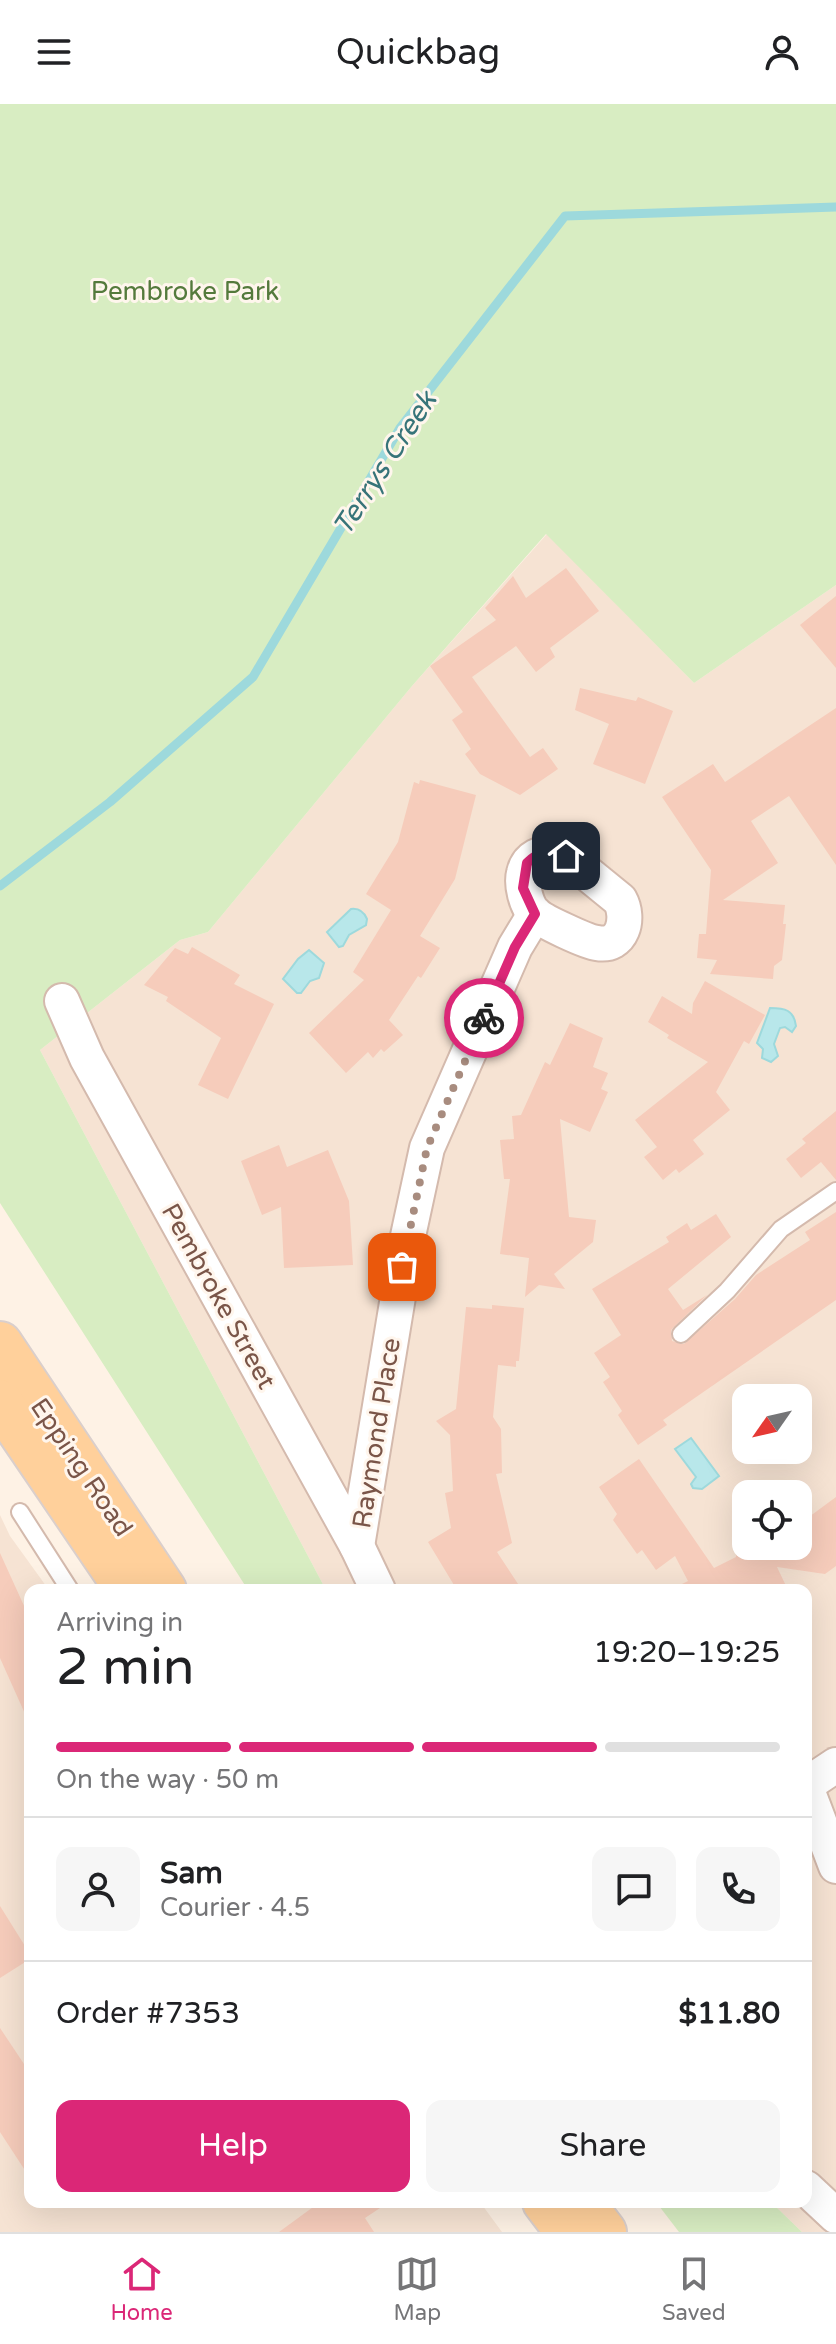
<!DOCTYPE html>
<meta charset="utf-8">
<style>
body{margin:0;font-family:"Varela Round",sans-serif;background:#f6f6f6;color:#202124;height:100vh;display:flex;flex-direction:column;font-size:30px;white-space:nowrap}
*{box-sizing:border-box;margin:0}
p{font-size:26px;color:#757577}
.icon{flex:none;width:44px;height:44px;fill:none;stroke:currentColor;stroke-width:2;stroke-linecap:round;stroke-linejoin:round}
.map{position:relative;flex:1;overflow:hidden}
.details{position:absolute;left:24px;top:1480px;width:788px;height:624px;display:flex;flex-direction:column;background:#fff;border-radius:16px;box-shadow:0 8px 32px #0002}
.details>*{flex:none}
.needle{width:52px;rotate:236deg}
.tools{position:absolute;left:732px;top:1280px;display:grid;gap:16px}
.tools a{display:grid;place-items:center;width:80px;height:80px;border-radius:16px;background:#fff;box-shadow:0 8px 32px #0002;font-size:40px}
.pin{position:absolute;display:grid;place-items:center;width:68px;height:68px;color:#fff;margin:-34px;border-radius:16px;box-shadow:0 4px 12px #0006}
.courier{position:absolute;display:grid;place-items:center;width:80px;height:80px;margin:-40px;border:6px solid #db2777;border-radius:50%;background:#fff;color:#222;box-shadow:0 2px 10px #0007}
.overview em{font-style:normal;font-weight:600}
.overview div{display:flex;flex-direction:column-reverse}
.overview{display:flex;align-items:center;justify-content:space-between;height:136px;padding:0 32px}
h1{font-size:52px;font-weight:600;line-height:60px}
.bar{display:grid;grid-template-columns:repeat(4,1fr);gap:12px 8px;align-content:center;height:96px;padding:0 32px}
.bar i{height:10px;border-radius:6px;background:#e0e0e0}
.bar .selected{background:#db2777}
.bar p{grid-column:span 4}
.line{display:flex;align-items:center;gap:20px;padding:0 32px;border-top:2px solid #e0e0e0}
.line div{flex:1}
.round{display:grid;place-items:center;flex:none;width:84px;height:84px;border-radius:16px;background:#f6f6f6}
.button{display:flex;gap:16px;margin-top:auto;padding:16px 32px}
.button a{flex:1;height:92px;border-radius:16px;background:#db2777;color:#fff;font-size:32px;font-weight:600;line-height:92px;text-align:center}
.button a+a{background:#f6f6f6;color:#202124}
header{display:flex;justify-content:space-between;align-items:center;height:104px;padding:0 32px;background:#fff;font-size:36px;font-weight:600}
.menu{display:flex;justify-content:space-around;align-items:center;height:112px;border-top:2px solid #e0e0e0;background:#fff;font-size:22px;color:#757577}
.menu a{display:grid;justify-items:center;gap:4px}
.menu .selected{color:#db2777}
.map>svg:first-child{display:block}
.residential{fill:#f6e3d3;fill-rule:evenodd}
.green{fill:#d8edc2}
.water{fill:#b8e7ea;stroke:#9dd9dc;stroke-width:2}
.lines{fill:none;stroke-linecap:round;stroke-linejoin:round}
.stream{stroke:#9dd9dc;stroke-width:9}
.building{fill:#f6ccbb}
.service-casing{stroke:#d4baad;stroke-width:20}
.minor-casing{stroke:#d4baad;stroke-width:38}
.primary-casing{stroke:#dacfcc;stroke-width:48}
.service{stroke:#fff;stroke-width:16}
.minor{stroke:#fff;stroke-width:34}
.primary{stroke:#ffd09b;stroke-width:44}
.done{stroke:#a88c7f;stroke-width:8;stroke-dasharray:0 14.4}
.route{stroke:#db2777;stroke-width:10}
.labels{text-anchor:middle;stroke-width:6;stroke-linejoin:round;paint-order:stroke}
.park-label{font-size:26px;fill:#547a3c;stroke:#fff6ed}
.street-label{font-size:26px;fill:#7a5548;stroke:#fff6ed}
.water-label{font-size:28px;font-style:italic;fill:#377479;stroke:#fff6ed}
</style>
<header><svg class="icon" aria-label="menu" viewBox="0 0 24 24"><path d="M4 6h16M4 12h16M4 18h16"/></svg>Quickbag<svg class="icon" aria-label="person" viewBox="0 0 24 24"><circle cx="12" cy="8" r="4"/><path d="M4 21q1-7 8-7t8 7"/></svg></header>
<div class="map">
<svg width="836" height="2128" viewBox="0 0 836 2128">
<rect width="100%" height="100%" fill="#fef2e5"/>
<!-- residential -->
<g class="residential">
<path d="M547,430L694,579L836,481V2128H802L771,2098H806V1486H326L40,946L180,836L208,828L412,582ZM746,1294H798V1346H746ZM746,1390H798V1442H746Z"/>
<path d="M0,1411L10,1432L49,1486H30V2098H480L502,2128H0Z"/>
</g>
<!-- green -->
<g class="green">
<path d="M0,0H836V481L694,579L546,430L412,582L208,828L180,836L40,946L326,1486H248L0,1099Z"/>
<path d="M656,2098H771L802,2128H679Z"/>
</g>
<!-- water -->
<g class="water">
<path d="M351,805C359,804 364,808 367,815L366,821L349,831L343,842L339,843L327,828Z"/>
<path d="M309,846L324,859L319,874L310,877L301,889H297L283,875L298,855Z"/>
<path d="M770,904C785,904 794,906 796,922L792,928L785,923L780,924L774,940L778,952L771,958L762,954L763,945L757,939Z"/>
<path d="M691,1334L719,1372L702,1385L693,1384L691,1380L696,1373L675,1345Z"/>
</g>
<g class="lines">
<!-- stream -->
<path class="stream" d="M0,782L110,698L253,573L400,324L565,112L836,103"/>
</g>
<!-- building -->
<g class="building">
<path d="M566,464L599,507L550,544L555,553L536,568L516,542L472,573L530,653L543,644L558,665L520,691L480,670L465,650L471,645L452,616L463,608L430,562L496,516L485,504L513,472L526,494Z"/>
<path d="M836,492V564L800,521Z"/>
<path d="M580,584L636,597L638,593L673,607L645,680L593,660L609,620L575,606Z"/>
<path d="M836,604V761L789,692L751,717L778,759L723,796L785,801L783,820H786L782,856L774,862L773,875L710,870L717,856L697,854L699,830H706L711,766L662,693L713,660L725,678Z"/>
<path d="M420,676L476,691L455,775L420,832L440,844L421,874L418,872L389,916L403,931L384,948L381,945L373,954L368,948L346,969L309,929L364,876L353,868L391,806L366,790L398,738L414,678L419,680Z"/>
<path d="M192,843L240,871L234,880L274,900L228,995L198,981L221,934L166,897L168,893L144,881L175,844L188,850Z"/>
<path d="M705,877L765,911L749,940L744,937L716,988L730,1006L693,1036L704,1050L679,1069L676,1065L663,1076L644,1053L657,1043L635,1016L708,958L667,934L669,931L648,918L662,892L692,910L693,899Z"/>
<path d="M570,919L603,934L593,963L608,969L601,985L608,988L590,1028L560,1015L569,1113L596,1116L593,1138L554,1170L565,1185L539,1181L525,1193L529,1154L500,1150L510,1075H504L500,1036L514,1035L512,1012L521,1011L545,958L550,961Z"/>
<path d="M836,1007V1076L821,1058L801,1074L786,1055L806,1039L802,1035Z"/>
<path d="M279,1041L287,1063L328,1046L349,1097L353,1161L284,1164L281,1103L262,1111L241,1057Z"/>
<path d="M836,1108V1196L663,1316L667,1321L638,1341L618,1311L622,1307L603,1278L610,1273L594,1249L621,1231L592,1185L669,1138L666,1133L687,1119L691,1126L716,1110L731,1133L668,1185L683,1206L707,1191L671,1226L672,1237L684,1240L735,1195L756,1171L810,1136L805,1128Z"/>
<path d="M492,1201L524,1204L519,1257H516V1263L498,1261L493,1313L501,1325L502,1369L496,1370L512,1439L497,1448L522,1486H457L428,1438L451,1424L445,1389L453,1387L450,1331L436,1317L456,1305L466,1203L492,1205Z"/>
<path d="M639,1355L714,1464L736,1453L737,1442H798V1421L836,1393V1462L825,1470L777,1463L788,1486H670L688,1477L675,1452L656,1466L642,1446L637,1450L613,1416L617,1410L599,1383Z"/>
<path d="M0,1449L30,1515V1621L0,1554Z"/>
<path d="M0,1802L30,1850V1855L0,1874Z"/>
<path d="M0,1924L30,1969V2074L0,2028Z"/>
<path d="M320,2098H389L365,2114L374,2128H279Z"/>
</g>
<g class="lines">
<defs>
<g id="service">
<path d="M681,1230L727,1187L781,1125L836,1087"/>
<path d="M20,1408L70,1486"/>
</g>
<g id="minor">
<path d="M557,747L566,752L620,796C630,814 623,844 597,839C587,838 542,817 535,810C526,802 521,780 524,769C528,752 541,749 557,747Z"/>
<path d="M62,897L87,954L357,1442L378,1486"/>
<path d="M357,1442L408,1132L427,1044L515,843L535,810"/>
<path d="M806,1681L836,1661"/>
<path d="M806,1683L836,1762"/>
<path d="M806,2084L836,2112"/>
</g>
<g id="primary">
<path d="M0,1240L164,1486"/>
<path d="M0,1298L128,1486"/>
<path d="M545,2098L568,2128"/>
<path d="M581,2098L604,2128"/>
</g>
</defs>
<!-- service casing -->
<use href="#service" class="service-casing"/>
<!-- minor casing -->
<use href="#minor" class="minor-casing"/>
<!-- primary casing -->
<use href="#primary" class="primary-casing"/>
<!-- service -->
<use href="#service" class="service"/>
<!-- minor -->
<use href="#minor" class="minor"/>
<!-- primary -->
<use href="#primary" class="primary"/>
</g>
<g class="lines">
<!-- done -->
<path class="done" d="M402,1163L427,1044L484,914"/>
<!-- route -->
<path class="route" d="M484,914L515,843L535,810L523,784L527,759C538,748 552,744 566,752"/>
</g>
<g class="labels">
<!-- park labels -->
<g class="park-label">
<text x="185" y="196">Pembroke Park</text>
</g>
<!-- street labels -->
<g class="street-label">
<text transform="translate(219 1192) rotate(61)" y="9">Pembroke Street</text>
<text transform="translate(376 1329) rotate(-81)" y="9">Raymond Place</text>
<text transform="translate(82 1363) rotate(56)" y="9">Epping Road</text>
</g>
<!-- water labels -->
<g class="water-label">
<text transform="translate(384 359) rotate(-57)" y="10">Terrys Creek</text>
</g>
</g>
</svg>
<div class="tools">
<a><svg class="needle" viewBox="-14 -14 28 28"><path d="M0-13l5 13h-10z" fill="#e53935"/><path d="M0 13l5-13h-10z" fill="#757577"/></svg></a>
<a><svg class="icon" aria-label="locate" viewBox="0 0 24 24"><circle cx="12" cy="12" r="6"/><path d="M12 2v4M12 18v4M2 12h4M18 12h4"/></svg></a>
</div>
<div class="pin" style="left:402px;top:1163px;background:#ea580c"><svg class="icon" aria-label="bag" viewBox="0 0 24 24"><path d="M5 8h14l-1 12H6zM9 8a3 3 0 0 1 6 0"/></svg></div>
<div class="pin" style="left:566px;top:752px;background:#1f2937"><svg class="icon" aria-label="home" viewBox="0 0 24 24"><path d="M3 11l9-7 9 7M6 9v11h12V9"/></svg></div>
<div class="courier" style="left:484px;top:914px"><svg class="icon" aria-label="bike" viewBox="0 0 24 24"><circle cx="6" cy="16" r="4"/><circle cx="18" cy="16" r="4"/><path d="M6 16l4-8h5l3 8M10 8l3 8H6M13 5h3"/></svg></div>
<section class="details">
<div class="overview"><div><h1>2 min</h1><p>Arriving in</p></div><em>19:20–19:25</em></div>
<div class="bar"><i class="selected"></i><i class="selected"></i><i class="selected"></i><i></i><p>On the way · 50 m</p></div>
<div class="line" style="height:144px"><a class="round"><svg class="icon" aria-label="person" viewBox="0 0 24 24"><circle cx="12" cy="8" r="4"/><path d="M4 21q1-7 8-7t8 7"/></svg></a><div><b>Sam</b><p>Courier · 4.5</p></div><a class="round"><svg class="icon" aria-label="chat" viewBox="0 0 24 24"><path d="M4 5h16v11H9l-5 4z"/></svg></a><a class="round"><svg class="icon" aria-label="phone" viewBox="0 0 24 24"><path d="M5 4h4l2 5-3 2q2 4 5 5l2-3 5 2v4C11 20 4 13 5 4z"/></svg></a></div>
<div class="line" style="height:104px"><div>Order #7353</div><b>$11.80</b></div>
<div class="button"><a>Help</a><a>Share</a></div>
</section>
</div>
<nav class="menu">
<a class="selected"><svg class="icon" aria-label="home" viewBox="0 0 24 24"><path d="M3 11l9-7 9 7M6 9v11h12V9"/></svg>Home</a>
<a><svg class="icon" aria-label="map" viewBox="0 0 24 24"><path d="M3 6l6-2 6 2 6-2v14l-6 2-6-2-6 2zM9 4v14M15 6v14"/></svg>Map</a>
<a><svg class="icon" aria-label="saved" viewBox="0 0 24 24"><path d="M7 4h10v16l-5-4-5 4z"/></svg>Saved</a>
</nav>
